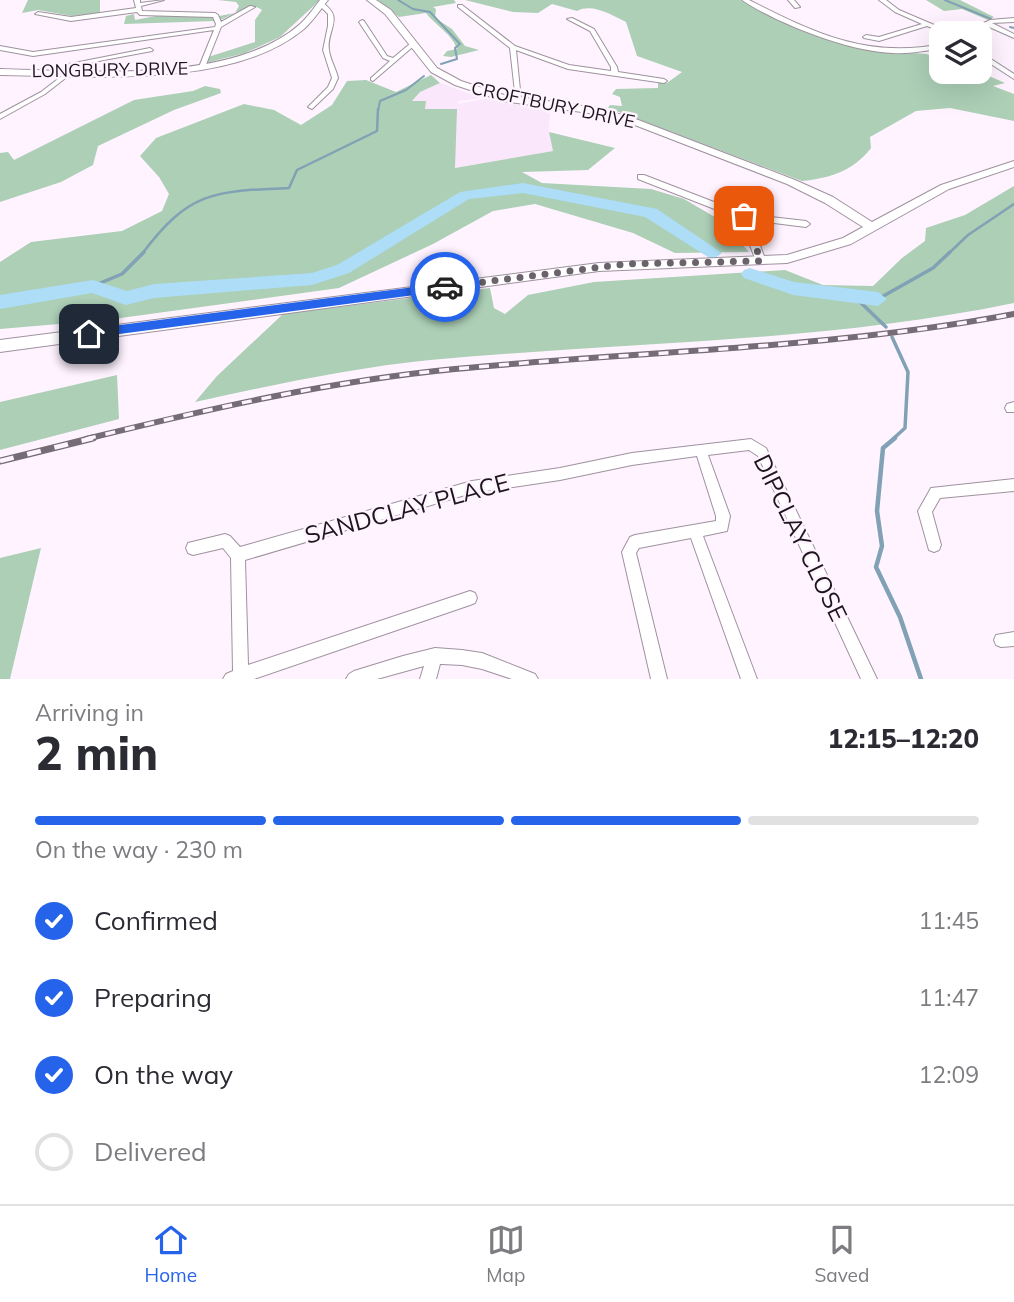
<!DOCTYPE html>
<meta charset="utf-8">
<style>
body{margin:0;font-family:Mulish,sans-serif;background:#f2f2f3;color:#2b2b33;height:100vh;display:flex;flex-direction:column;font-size:26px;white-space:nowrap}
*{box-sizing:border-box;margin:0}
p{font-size:23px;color:#7c7c81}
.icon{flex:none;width:38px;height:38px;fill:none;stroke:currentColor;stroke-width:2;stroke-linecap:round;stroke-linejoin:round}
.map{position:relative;height:679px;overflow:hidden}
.panel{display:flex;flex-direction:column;background:#fff;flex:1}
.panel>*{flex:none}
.fabs{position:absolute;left:929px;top:21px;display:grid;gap:14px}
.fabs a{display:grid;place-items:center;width:63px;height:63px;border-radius:14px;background:#fff;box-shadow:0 7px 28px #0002;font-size:35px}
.pin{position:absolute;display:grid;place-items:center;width:60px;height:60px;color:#fff;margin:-30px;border-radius:14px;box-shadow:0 4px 10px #0006}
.courier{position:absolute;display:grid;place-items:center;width:70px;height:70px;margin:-35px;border:5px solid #2563eb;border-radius:50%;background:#fff;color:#222;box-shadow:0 2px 9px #0007}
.head em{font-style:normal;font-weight:800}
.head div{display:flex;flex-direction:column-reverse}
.head{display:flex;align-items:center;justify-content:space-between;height:119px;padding:0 35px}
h1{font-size:46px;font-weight:800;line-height:52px}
.bar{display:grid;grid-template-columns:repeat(4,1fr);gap:10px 7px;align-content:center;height:84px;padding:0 35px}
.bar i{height:9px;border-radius:5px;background:#e1e1e2}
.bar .active{background:#2563eb}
.bar p{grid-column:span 4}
ol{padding:0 35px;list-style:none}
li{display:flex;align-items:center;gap:21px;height:77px}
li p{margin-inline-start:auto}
li .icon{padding:7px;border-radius:50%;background:#2563eb;color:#fff;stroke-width:4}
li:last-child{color:#7c7c81}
li i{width:38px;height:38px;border:4px solid #e1e1e2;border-radius:50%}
.tabs{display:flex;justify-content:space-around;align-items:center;height:98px;border-top:2px solid #e1e1e2;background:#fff;font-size:19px;color:#7c7c81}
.tabs a{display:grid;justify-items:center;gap:4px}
.tabs .active{color:#2563eb}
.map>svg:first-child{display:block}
.built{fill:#fbe7fb}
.green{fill:#accfb6}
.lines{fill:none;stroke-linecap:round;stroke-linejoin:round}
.stream-far3{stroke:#81a1b5;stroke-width:2}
.stream-far2{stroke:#81a1b5;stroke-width:2.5}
.stream-far1{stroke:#81a1b5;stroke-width:3.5}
.stream{stroke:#81a1b5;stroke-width:4.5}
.river{fill:#adddf7;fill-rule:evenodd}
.minor-casing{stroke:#9f929f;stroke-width:2}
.tertiary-casing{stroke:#9f929f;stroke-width:2}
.minor{fill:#fff;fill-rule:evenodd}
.tertiary{fill:#fff;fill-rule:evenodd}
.rail-far1-casing{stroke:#756d75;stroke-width:6}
.rail-casing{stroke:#756d75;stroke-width:7}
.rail-far1{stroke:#fff3ff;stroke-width:3.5;stroke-dasharray:10;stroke-linecap:butt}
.rail{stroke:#fff3ff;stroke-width:4.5;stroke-dasharray:14;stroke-linecap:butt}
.route{fill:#2563eb}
.done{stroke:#6b636b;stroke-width:7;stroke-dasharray:0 12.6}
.labels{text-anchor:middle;stroke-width:5;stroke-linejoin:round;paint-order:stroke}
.far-street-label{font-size:18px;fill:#1b161b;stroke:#fff3ff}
.near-street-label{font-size:24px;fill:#1b161b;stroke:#fff3ff}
</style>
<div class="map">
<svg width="1014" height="679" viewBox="0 0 1014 679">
<rect width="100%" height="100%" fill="#fff3ff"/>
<!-- built -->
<path class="built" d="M440,83L481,98L458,101V104L485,99L550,110L549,132L553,151L454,168L411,102L420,92Z"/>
<!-- green -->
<g class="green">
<path d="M28,0H100V13L72,16L38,10L22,13Z"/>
<path d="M218,0H320L280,37L245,53L206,63L205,58L255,42V20L262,10C249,0 233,16 220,20L219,16L235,13L239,6L236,2Z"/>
<path d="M378,0H454L456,3L433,7L436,9L435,18L452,29L465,46L479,50L451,57L443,56L447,51L457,49C453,35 435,25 426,13L399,17Z"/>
<path d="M465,0H740L826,39L860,49L927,54L941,62L942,72H980L1005,83L993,86L1014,94V121L950,108L916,111L870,137L871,148C853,171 831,178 802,181L608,108L610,105L622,106L620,97L612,94L616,89L658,88V83H667L682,72L637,56L626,22C611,15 593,3 577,11L552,4L538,13L513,12Z"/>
<path d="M926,0H960L994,17L988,20L962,9L944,11Z"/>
<path d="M134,14L135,20L161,15L213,16L215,21L124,24L126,16Z"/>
<path d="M431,75L440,83L420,92L412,101H426L425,109H457L455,168L553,151L549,132L615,148L588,170L522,172L542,183L651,189L684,199L720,220L749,252L675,253L633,233L535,204L493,211L433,244L339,288L106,320L0,329V262L31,242L122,231L162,211L169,194L159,177L140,156L156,138L244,104L274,110L301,125L332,105L347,81L366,80L396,92Z"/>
<path d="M205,86L220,89L221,93L174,110L98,146L93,165L61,182L0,202V153L8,152L14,160L134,100L193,91Z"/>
<path d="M1014,186V303C820,343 626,342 430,360C351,368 273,385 195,402L217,376L283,314L490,288L494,308L505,314L528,295L594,282L785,270L823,285L873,286L902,258L925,241L926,228L965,215Z"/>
<path d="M117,375L119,419L0,450V402Z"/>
<path d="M41,548L10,679H0V558Z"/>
</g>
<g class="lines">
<!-- stream-far3 -->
<g class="stream-far3">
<path d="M398,0L413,9L430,12L460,44L455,48L457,59L441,64"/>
<path d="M945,0L991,19"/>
<path d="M1010,27L1014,28"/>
<path d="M378,111L380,101L406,90L424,76"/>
</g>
<!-- stream-far2 -->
<g class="stream-far2">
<path d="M142,254C189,191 214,191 289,188L297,170L377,131L378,109"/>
<path d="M948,254L968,235L1014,204"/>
</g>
<!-- stream-far1 -->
<g class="stream-far1">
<path d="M93,286L122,274L144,252"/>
<path d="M856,298L886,327"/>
<path d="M878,299L933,268L950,252"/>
<path d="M892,337L908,372L905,428L893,439"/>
</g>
<!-- stream -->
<path class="stream" d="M895,438L883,448L877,511L882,546L876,567L900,617L921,679"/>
<!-- river -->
<g class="river">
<path d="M523,183L657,209L722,253L714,259L708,257L645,217L523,193L469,199L349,273L312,285L154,298L126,305L92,293L0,309V295L93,280L127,291L154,284L312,273L337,265L460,192Z"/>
<path d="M750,268L794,282L878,292L887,299L878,306L793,295L744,278L741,274L744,270Z"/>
</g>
<defs>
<g id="minor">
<path d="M134,0H140V3L164,0L141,6L142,11L215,13L218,15L221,22L250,6L255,7L221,27L205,67L202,69L199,67L214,30L33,56L0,50V46L33,52L215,27L216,24L213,17L140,15L137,12L71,21L35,14L38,12L71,17L136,8Z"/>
<path d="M742,0H749C814,33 867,59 942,44V48C925,51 910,54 893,53C850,52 778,24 742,0Z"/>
<path d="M788,0H794L800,7L795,8Z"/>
<path d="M879,0H886L899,10L953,33H945L927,26L879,41L864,38L863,37L866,35L879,37L922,24L895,12Z"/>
<path d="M321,2C346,17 326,30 329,50C330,59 336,69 338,78L333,89L312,109L308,107L328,87L332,78L323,50L328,26V14L318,4Z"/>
<path d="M458,5H462L515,46L569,65L611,71V67L590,31L567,19L572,18L594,29L617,67L618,72L664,79L667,81L664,83L568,69L516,50L521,100L516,101L510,48L458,7Z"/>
<path d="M1014,18V22L992,23L1014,34V38L987,26L970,33H963L990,20Z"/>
<path d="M362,20L364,21L387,56L393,58L411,43L416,44L373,81L371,80V78L390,61L383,58L359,22Z"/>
<path d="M150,48L153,50L152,51L72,66L69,64Z"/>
<path d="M980,52L1014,74V79L980,57Z"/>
<path d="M67,72L72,73L45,94L0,119V114L41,92Z"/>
<path d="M638,175H644L745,214L806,221L810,224L806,227L750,220L766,261L761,264L756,261L740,219L638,179Z"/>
<path d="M1014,402V412H1007L1005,408L1007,404Z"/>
<path d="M751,439L766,448L877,679H861L758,456L749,450L708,455L730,516L727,531L703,536L757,679H741L691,538L639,548L636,553L667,679H651L622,552L630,537L635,535L716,521V516L697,456L632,465L560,480L472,493L245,560L248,665L470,591L475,593L477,598L475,603L470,605L254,679H223L226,674L233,671L231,558L223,548L193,555L188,553L186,548L188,543L225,534L230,536L240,547L472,481L560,468L632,453Z"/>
<path d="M1014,479V491L940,498L932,512L941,545L939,550L934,552L929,550L918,511L931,488Z"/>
<path d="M1014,632V646L1001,647L996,645L994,640L996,635Z"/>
<path d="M435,648L462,650L482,653L535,674L538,679H512L482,669L462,665L442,664H440L436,679H420L424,666L377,679H346L349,674L354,671L403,656Z"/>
</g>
<g id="tertiary">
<path d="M320,0H328C320,10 313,21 304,29C232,89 89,76 0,75V69C85,71 231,84 299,25C307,18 314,8 320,0Z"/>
<path d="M367,0H376L391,10L437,68L461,81L504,95L597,108L633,118L795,180L833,197L872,222L941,185L1014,161V167L949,189L851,244L787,263L599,271L0,352V340L599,263L787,255L843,238L863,227L825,203L787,184L627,122L596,114L503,101L455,85L431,72L385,14Z"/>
</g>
</defs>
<!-- minor casing -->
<use href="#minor" class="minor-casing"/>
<!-- tertiary casing -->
<use href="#tertiary" class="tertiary-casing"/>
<!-- minor -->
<use href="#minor" class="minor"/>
<!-- tertiary -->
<use href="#tertiary" class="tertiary"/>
<defs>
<path id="rail-far1" d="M86,439C208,409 330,381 455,369C642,351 829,349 1014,314"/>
<path id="rail" d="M0,461L93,438"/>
</defs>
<!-- rail-far1 casing -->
<use href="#rail-far1" class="rail-far1-casing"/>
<!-- rail casing -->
<use href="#rail" class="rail-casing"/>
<!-- rail-far1 -->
<use href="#rail-far1" class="rail-far1"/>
<!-- rail -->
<use href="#rail" class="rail"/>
</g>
<!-- route -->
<path class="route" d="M445,283L450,287L445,291L89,338L84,334L89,329Z"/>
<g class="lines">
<!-- done -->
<path class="done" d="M445,287L625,264L761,261L744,216"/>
</g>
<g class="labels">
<!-- far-street labels -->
<g class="far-street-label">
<text transform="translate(110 70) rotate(-1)" y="6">LONGBURY DRIVE</text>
<text transform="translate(553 105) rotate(12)" y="6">CROFTBURY DRIVE</text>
</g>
<!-- near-street labels -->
<g class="near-street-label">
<text transform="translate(407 509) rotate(-15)" y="8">SANDCLAY PLACE</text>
<text transform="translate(800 538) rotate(64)" y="8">DIPCLAY CLOSE</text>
</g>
</g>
</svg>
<div class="fabs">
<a><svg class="icon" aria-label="layers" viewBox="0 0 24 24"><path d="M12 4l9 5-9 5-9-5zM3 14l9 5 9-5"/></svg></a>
</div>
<div class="pin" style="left:744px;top:216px;background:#ea580c"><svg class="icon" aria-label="bag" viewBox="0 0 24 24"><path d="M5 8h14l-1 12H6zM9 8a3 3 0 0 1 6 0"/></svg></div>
<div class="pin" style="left:89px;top:334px;background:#1f2937"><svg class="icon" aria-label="home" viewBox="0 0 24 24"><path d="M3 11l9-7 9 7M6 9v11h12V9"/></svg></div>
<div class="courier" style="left:445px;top:287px"><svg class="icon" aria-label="car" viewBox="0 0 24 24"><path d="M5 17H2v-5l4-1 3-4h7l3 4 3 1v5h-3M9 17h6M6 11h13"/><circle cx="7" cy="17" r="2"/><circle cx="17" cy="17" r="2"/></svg></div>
</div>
<section class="panel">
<div class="head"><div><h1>2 min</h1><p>Arriving in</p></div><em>12:15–12:20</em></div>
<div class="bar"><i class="active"></i><i class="active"></i><i class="active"></i><i></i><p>On the way · 230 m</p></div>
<ol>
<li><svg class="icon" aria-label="check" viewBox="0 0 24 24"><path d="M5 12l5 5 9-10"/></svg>Confirmed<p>11:45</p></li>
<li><svg class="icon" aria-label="check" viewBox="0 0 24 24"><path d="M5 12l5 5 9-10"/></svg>Preparing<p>11:47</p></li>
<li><svg class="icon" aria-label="check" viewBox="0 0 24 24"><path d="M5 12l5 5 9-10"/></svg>On the way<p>12:09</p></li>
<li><i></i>Delivered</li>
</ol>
</section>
<nav class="tabs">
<a class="active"><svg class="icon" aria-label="home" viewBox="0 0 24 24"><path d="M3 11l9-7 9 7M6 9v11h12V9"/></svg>Home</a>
<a><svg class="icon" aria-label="map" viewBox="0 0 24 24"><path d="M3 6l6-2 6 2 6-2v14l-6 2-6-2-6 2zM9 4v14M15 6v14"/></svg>Map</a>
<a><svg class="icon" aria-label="saved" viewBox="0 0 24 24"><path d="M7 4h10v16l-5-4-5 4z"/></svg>Saved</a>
</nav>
